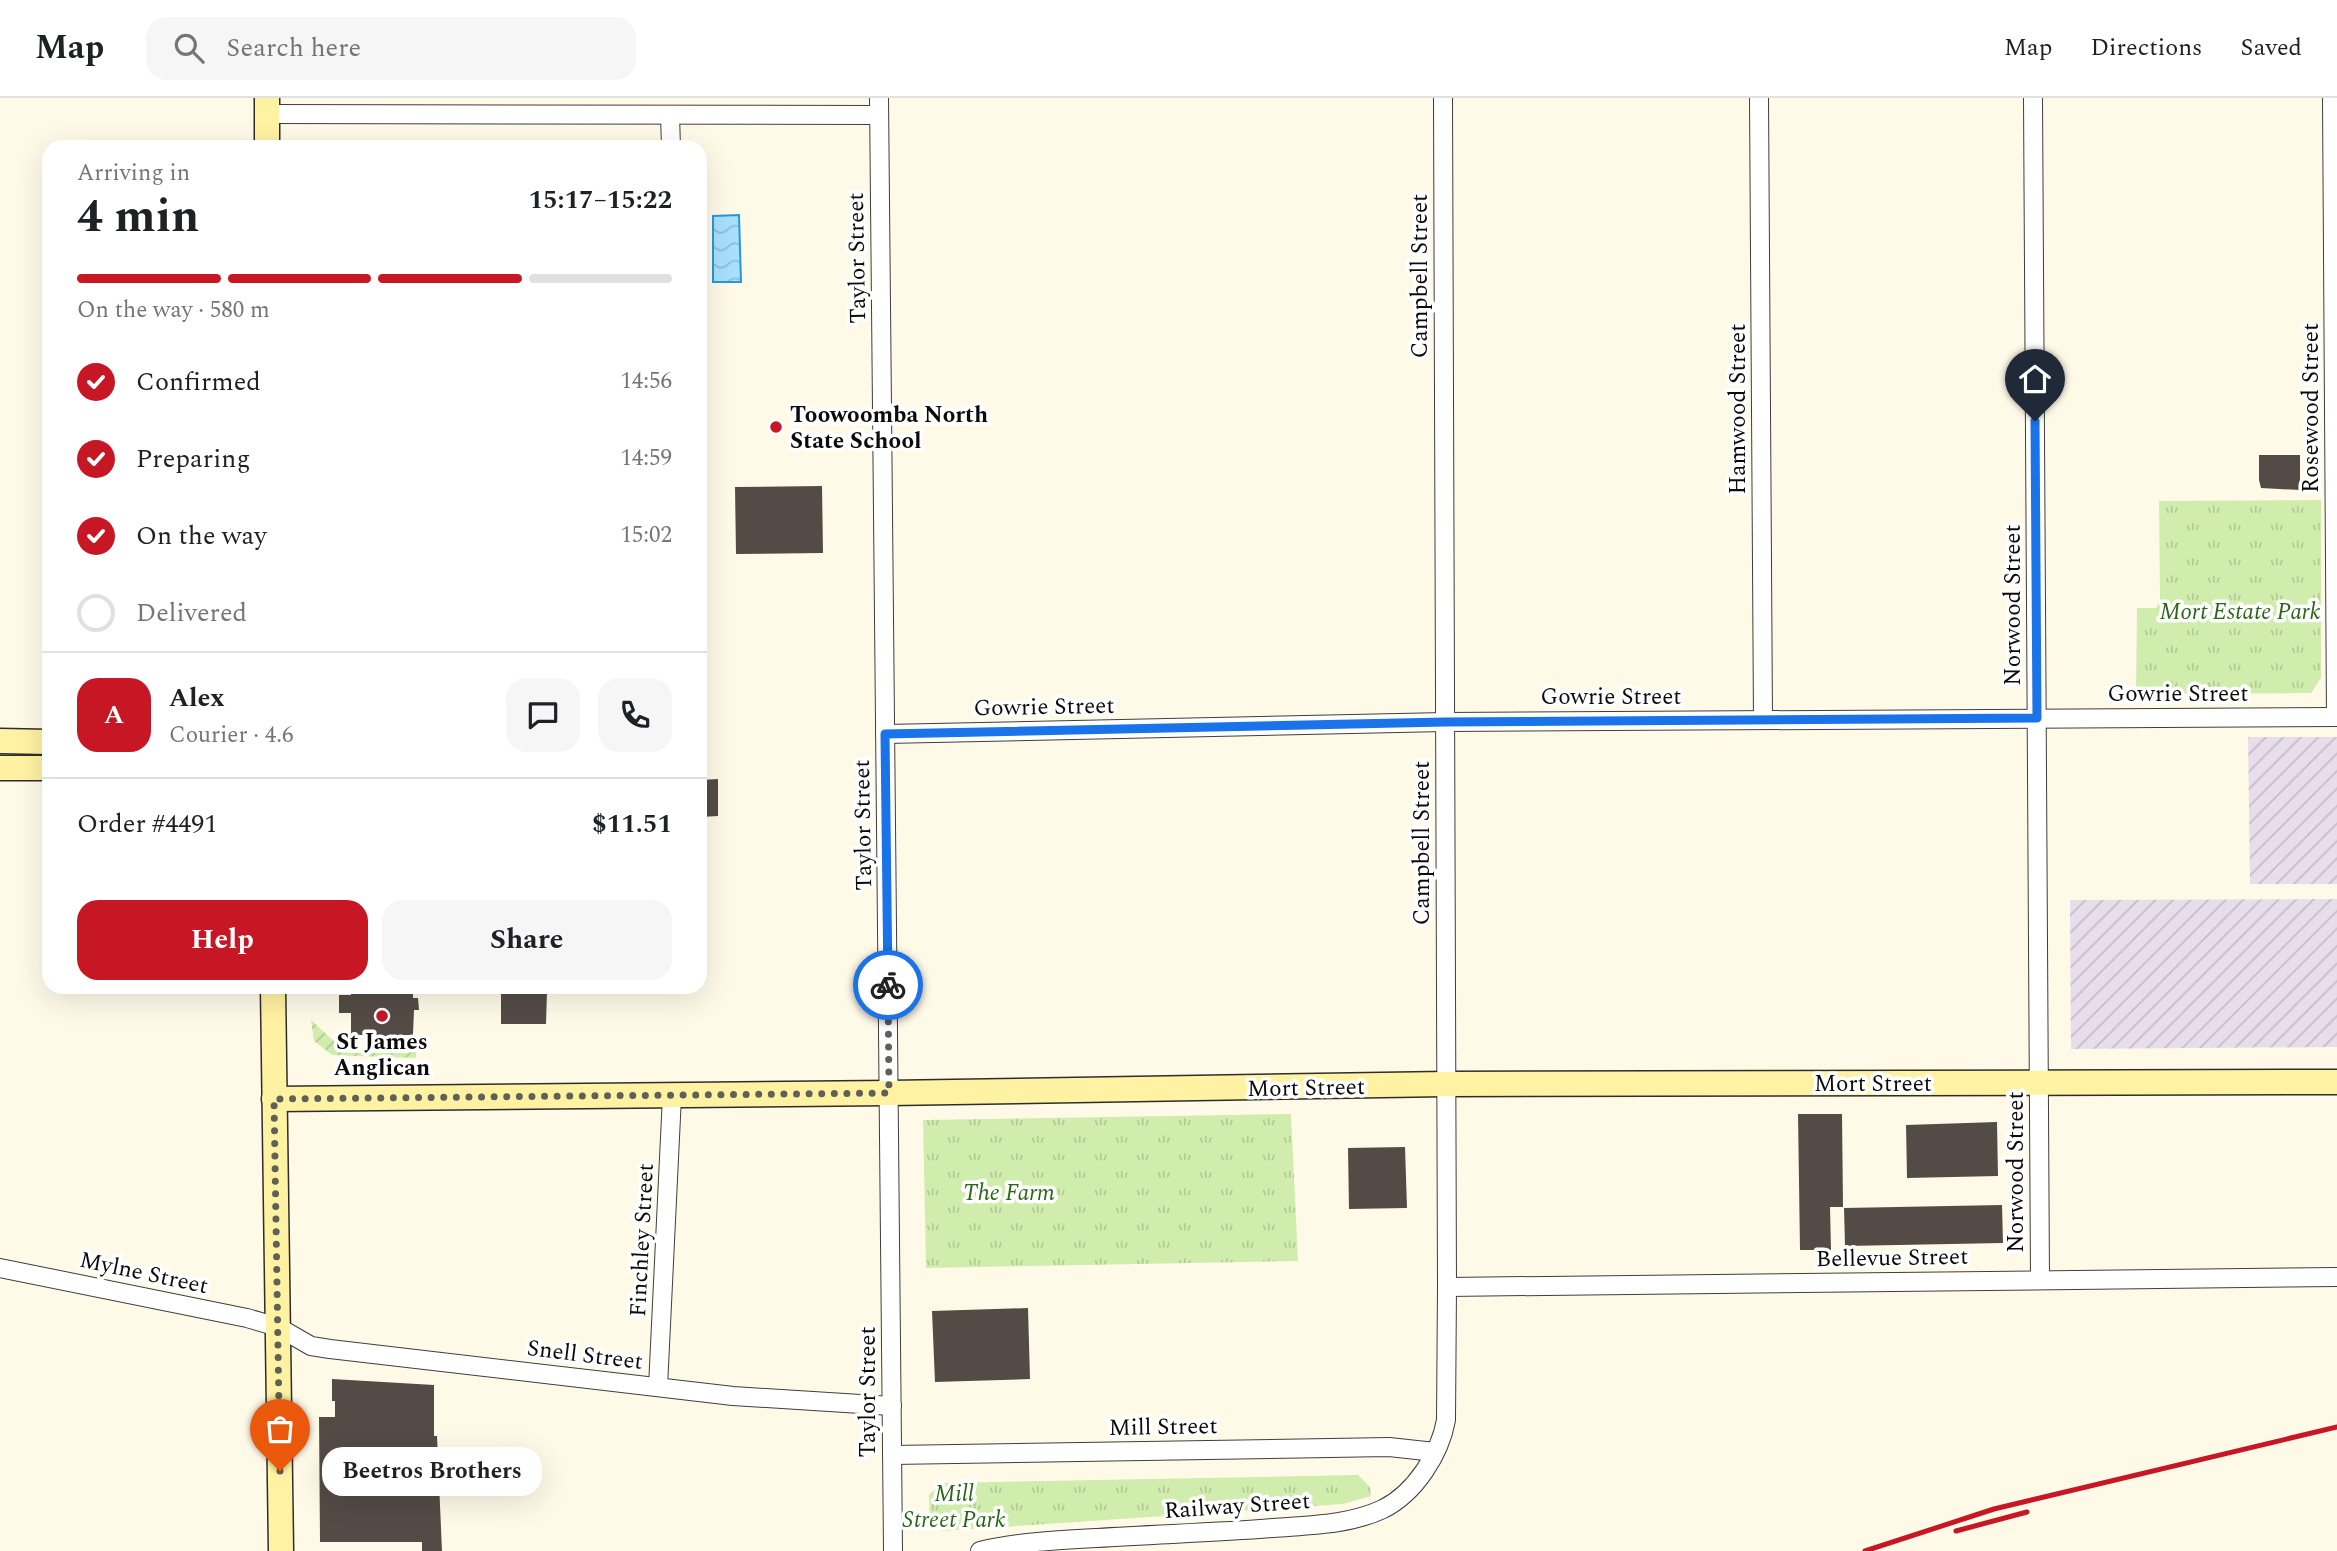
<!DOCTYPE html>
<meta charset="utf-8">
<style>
body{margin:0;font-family:Spectral,serif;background:#f6f6f6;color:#202124;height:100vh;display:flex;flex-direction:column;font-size:26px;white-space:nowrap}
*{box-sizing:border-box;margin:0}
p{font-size:23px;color:#757577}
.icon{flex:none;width:38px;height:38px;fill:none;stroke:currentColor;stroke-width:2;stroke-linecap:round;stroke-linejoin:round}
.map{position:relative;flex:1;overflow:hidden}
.sheet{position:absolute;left:42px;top:42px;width:665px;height:854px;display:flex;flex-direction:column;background:#fff;border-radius:21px;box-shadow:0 7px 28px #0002}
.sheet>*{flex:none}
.pin{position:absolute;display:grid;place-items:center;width:60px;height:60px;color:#fff;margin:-72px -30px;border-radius:50% 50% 50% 0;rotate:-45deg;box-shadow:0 0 7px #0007}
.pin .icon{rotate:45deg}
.courier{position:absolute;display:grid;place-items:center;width:70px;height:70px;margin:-35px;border:5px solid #1a73e8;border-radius:50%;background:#fff;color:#222;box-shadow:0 2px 9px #0007}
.bubble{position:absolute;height:49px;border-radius:21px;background:#fff;box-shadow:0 7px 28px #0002;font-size:23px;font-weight:700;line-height:49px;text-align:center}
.overview em{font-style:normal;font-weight:700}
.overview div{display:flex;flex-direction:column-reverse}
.overview{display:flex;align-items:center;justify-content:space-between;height:119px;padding:0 35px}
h1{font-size:46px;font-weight:700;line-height:52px}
.bar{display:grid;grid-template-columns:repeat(4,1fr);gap:10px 7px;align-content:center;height:84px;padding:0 35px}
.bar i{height:9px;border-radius:5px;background:#e0e0e0}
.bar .on{background:#c71624}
.bar p{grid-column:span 4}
.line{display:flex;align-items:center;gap:18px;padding:0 35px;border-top:2px solid #e0e0e0}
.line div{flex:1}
.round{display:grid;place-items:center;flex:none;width:74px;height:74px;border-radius:21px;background:#f6f6f6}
ol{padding:0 35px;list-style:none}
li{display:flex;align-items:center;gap:21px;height:77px}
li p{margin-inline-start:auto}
li .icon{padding:7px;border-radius:50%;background:#c71624;color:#fff;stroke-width:4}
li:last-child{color:#757577}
li i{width:38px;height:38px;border:4px solid #e0e0e0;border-radius:50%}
.action{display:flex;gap:14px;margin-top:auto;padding:14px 35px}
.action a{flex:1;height:80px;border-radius:21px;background:#c71624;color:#fff;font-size:28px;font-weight:700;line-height:80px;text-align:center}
.action a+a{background:#f6f6f6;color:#202124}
header{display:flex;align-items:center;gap:42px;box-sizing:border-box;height:98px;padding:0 35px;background:#fff;border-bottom:2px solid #e0e0e0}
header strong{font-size:33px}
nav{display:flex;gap:38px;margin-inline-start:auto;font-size:24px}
.search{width:490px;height:63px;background:#f6f6f6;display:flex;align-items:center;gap:18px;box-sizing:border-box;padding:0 24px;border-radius:21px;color:#757577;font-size:26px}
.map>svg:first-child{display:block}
.industrial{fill:url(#industrial-furrows)}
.grass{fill:url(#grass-tufts)}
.garden{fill:url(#garden-furrows)}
.water{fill:url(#water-waves);stroke:#2798db;stroke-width:2}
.building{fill:#544b46}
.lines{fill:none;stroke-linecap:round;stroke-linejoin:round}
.street-casing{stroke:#3e3e3e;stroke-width:20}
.secondary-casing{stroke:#2d2d2d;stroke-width:27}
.street{stroke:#fff;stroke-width:18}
.secondary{stroke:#fff2a3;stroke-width:24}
.rail{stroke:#c71624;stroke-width:5}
.done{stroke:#605f58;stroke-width:7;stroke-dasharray:0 12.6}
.route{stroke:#1a73e8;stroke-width:9}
.poi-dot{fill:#c71624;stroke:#fff;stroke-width:2.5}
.labels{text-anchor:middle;stroke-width:7;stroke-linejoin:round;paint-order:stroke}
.street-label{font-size:23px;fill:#0b0b0b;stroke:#fff}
.poi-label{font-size:23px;font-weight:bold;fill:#0b0b0b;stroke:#fff;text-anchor:start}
.park-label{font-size:23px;font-style:italic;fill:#296716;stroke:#fff}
</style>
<header>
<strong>Map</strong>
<div class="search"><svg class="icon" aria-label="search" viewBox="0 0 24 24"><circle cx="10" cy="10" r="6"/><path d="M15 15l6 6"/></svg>Search here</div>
<nav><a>Map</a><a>Directions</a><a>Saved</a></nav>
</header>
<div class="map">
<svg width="2337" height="1453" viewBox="0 0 2337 1453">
<defs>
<pattern id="industrial-furrows" width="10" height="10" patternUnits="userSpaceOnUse" patternTransform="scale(1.75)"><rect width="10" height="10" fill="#e9ddeb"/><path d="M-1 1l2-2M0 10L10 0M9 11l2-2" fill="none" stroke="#c6bcc8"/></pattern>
<pattern id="grass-tufts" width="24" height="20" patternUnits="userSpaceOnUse" patternTransform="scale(1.75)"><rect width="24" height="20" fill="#d1edae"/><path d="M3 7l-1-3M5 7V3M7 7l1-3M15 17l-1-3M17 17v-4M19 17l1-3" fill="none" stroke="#b2ca94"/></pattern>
<pattern id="garden-furrows" width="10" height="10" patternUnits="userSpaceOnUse" patternTransform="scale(1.75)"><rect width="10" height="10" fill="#d1edae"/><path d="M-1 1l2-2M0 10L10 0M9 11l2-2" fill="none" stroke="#b2ca94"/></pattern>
<pattern id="water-waves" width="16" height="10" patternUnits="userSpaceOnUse" patternTransform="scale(1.75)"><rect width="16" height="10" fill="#a7dffc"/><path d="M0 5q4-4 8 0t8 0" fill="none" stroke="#8ebed7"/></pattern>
</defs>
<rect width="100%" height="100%" fill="#fffae8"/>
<!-- industrial -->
<g class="industrial">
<path d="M2248,639H2337V786H2250Z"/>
<path d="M2337,801V949L2071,951L2070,802Z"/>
</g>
<!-- grass -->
<g class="grass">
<path d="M2321,402V580L2311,595L2136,596L2137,510H2156L2160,503L2159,403Z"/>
<path d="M1291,1016L1298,1163L926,1170L923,1022Z"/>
<path d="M1358,1377L1370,1389L1371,1398L1343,1406L942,1433L930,1424L929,1397L941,1385Z"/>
</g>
<!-- garden -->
<path class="garden" d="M311,922L347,955H409L416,943V960L332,957L314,943Z"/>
<!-- water -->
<path class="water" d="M739,117L741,184H713V118Z"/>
<!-- building -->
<g class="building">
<path d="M2259,357H2300V392L2261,390L2259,382Z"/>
<path d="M822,388L823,455L736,456L735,389Z"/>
<path d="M718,681V718L700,719V682Z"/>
<path d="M188,889H214V893L188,894Z"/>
<path d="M367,889H397V893L413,892V900H418L419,912H414L413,937H397V946L367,945V937H351V915H339V897H351V892H367Z"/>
<path d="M510,889H542V894L547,893L546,926H501V893H510Z"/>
<path d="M1798,1016H1842L1843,1109H1830L1831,1152H1800Z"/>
<path d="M1997,1024L1998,1078L1907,1080L1906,1027Z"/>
<path d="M1405,1049L1407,1110L1349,1111L1348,1050Z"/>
<path d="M2002,1107L2003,1145L1845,1148L1844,1110Z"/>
<path d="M1028,1210L1030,1281L935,1284L932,1213Z"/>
<path d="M332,1281L434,1287V1338H437L442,1453H422V1444H320L319,1319H335V1303H332Z"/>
</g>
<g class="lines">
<defs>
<g id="street">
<path d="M879,0L893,1453"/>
<path d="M1759,0L1763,622"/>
<path d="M2033,0L2040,1182"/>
<path d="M2332,0L2336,619"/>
<path d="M267,16L879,17"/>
<path d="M670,17L671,49"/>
<path d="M885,636L1445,624L2337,619"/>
<path d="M0,1170L247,1220L278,1229L311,1248L330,1251L733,1298L892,1308"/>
<path d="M1447,1189L2337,1179"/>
<path d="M658,1289L672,998"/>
<path d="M892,1357L1389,1349L1435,1354"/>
<path d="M980,1453C1018,1444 1058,1442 1097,1440C1155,1436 1214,1435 1273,1430C1310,1427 1349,1427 1383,1411C1415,1395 1440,1356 1446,1322L1447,1189L1443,0"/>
</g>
<g id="secondary">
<path d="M267,0V49"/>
<path d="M0,643L49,644"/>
<path d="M0,670H49"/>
<path d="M273,889L281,1453"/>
<path d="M274,1001L889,995L1446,986L2337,984"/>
</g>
</defs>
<!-- street casing -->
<use href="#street" class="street-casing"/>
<!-- secondary casing -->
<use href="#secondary" class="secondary-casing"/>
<!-- street -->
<use href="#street" class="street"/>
<!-- secondary -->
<use href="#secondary" class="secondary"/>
<!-- rail -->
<g class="rail">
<path d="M1956,1433L2027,1414"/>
<path d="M1865,1453L1994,1411L2337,1329"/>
</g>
</g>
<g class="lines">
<!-- done -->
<path class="done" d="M280,1373L274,1001L889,995L888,887"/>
<!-- route -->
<path class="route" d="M888,887L885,636L1445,624L2037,620L2035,323"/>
</g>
<!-- markers -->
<g class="poi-dot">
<circle cx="776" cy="329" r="7"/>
<circle cx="382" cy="918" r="7"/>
</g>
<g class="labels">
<!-- street labels -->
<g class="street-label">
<text transform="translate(856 160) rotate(-91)" y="8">Taylor Street</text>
<text transform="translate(1419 178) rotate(-90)" y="8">Campbell Street</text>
<text transform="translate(2310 310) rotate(-90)" y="8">Rosewood Street</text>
<text transform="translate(1737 311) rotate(-90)" y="8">Hamwood Street</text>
<text transform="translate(2012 507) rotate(-90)" y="8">Norwood Street</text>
<text x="2178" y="603">Gowrie Street</text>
<text x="1611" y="606">Gowrie Street</text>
<text transform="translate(1044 608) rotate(-1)" y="8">Gowrie Street</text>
<text transform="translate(862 727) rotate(-91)" y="8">Taylor Street</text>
<text transform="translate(1421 745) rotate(-90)" y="8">Campbell Street</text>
<text x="1873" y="993">Mort Street</text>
<text transform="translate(1306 989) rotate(-1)" y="8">Mort Street</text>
<text transform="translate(2015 1074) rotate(-90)" y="8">Norwood Street</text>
<text transform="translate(641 1142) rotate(-87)" y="8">Finchley Street</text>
<text transform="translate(1892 1159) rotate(-1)" y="8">Bellevue Street</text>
<text transform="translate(144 1174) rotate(12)" y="8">Mylne Street</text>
<text transform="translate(585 1256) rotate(7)" y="8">Snell Street</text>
<text transform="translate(867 1294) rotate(-90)" y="8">Taylor Street</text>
<text transform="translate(1163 1328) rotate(-1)" y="8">Mill Street</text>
<text transform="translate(1237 1407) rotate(-4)" y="8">Railway Street</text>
</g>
<!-- poi labels -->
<g class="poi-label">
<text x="790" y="324">Toowoomba North<tspan x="790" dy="26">State School</tspan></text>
<text x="382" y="951" text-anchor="middle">St James<tspan x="382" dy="26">Anglican</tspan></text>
</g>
<!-- park labels -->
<g class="park-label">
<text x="2240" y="521">Mort Estate Park</text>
<text x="1009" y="1102">The Farm</text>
<text x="954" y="1403">Mill<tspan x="954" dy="26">Street Park</tspan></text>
</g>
</g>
</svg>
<div class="pin" style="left:280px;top:1373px;background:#ea580c"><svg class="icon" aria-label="bag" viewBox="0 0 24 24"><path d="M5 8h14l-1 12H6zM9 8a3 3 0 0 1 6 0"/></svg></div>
<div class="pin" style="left:2035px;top:323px;background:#1f2937"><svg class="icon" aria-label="home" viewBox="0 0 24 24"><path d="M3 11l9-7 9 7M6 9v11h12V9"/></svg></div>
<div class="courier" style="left:888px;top:887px"><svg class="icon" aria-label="bike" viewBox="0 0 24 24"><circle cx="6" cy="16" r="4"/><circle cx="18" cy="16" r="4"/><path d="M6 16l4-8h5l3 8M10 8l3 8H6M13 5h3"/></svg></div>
<div class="bubble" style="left:322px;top:1349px;width:220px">Beetros Brothers</div>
<section class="sheet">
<div class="overview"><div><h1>4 min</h1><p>Arriving in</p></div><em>15:17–15:22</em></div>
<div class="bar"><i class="on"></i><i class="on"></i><i class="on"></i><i></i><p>On the way · 580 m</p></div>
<ol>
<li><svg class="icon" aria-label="check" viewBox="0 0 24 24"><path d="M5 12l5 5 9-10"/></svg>Confirmed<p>14:56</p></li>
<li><svg class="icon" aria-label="check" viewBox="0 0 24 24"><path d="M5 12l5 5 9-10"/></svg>Preparing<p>14:59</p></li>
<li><svg class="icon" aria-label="check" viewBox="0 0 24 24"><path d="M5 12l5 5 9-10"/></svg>On the way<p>15:02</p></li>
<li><i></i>Delivered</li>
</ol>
<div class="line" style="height:126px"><b class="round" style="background:#c71624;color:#fff">A</b><div><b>Alex</b><p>Courier · 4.6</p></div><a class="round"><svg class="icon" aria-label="chat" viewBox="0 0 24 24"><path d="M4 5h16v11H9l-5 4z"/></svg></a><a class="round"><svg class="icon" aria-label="phone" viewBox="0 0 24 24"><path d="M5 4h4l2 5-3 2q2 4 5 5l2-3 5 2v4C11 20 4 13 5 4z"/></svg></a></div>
<div class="line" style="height:91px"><div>Order #4491</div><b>$11.51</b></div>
<div class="action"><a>Help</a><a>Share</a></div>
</section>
</div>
